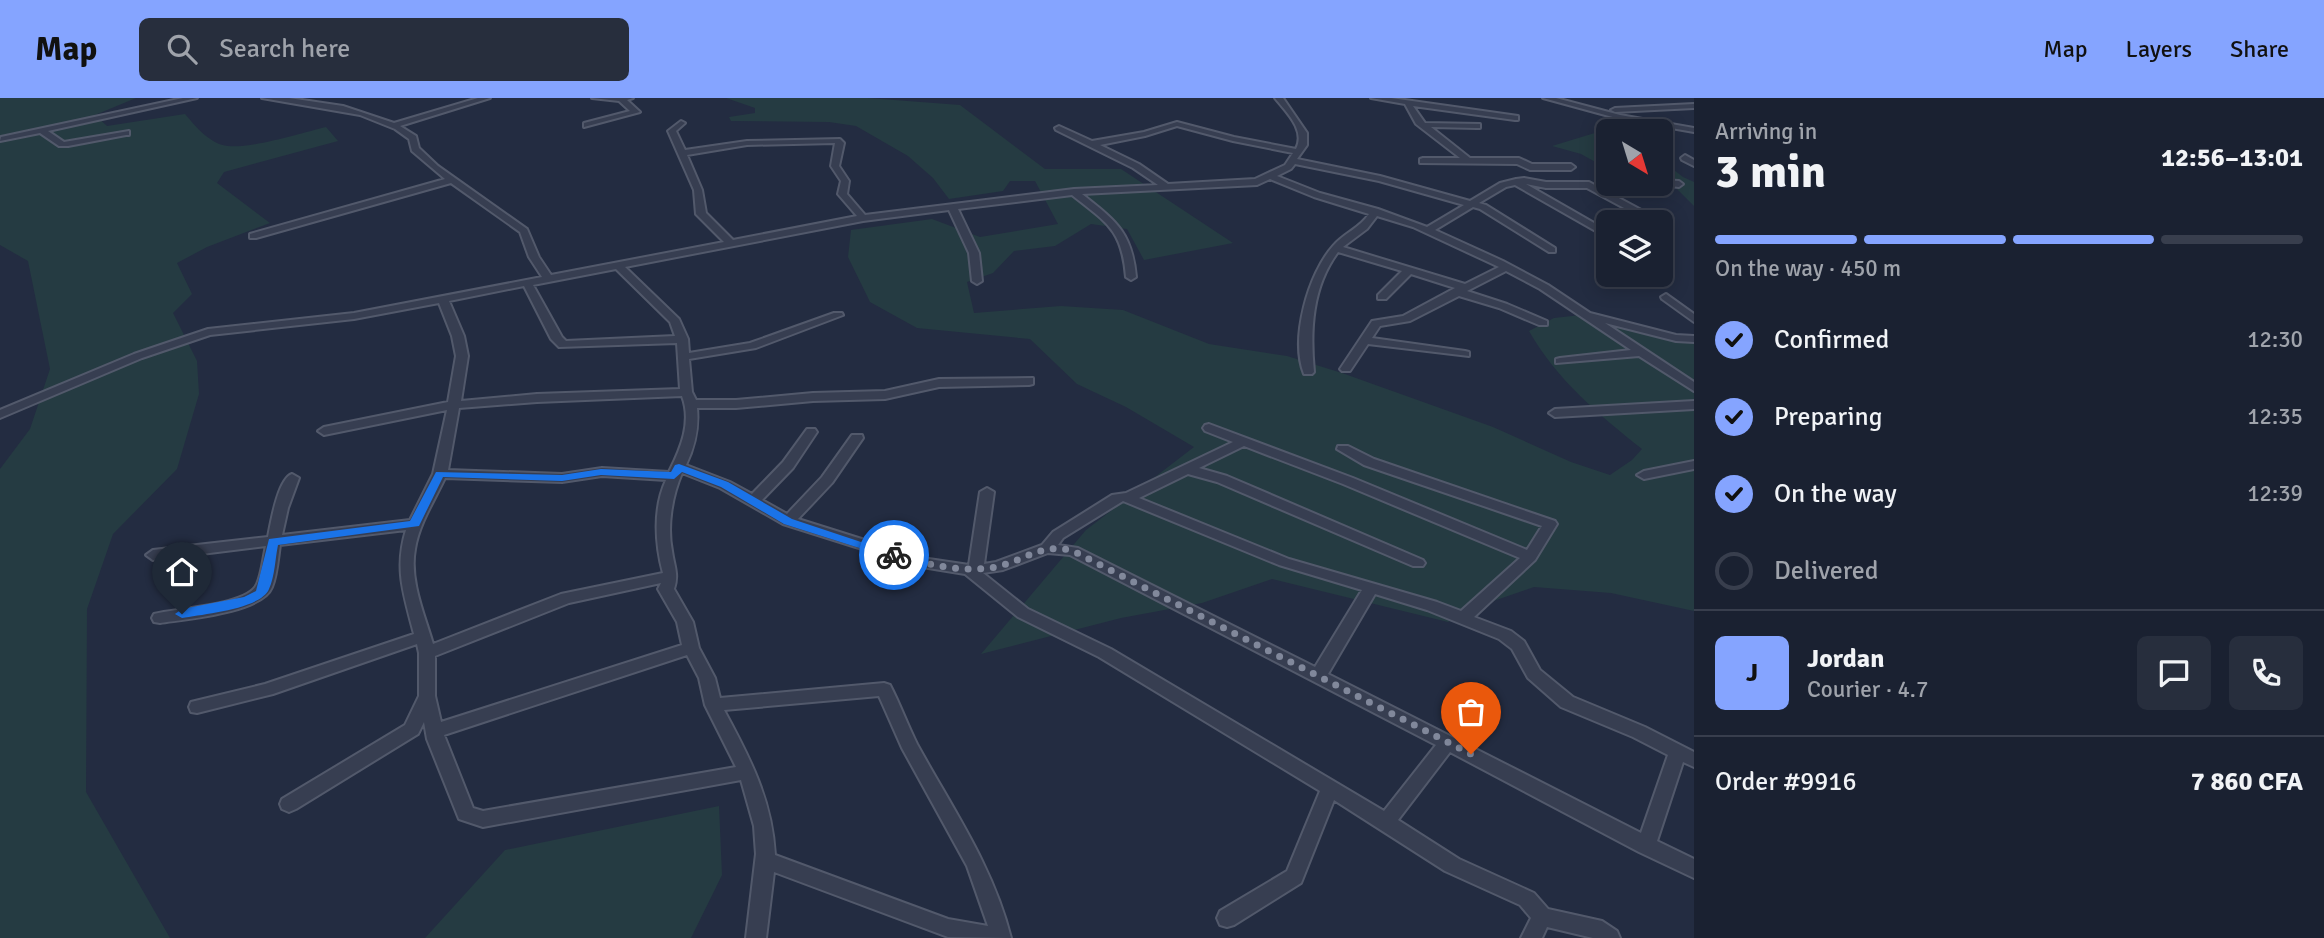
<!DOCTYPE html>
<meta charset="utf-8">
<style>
body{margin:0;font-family:Signika,sans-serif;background:#272e3d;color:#f1f3f6;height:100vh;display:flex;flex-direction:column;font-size:26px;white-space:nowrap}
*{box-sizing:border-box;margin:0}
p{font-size:23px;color:#9fa3ab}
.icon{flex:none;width:38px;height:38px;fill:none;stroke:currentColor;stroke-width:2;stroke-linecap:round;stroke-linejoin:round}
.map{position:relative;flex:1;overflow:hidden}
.side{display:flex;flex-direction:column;background:#1a2131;width:630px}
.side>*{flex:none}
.needle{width:46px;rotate:142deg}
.buttons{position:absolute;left:1596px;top:21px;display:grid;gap:14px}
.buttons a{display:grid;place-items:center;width:77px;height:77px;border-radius:10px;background:#1a2131;box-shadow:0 4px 18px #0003,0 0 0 2px #383e4d;font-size:35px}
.pin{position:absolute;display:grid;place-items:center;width:60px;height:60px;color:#fff;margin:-72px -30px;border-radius:50% 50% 50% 0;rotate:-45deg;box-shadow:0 0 7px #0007}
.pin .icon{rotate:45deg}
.courier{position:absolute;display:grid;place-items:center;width:70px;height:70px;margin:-35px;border:5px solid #1a73e8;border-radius:50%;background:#fff;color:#222;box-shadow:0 2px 9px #0007}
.overview em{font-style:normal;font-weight:700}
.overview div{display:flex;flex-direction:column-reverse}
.overview{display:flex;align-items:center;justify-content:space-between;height:119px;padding:0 21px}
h1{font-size:46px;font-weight:700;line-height:52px}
.bar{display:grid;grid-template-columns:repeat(4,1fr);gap:10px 7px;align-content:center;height:84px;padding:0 21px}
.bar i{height:9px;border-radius:5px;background:#383e4d}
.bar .on{background:#85a4ff}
.bar p{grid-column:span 4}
.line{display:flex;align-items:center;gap:18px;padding:0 21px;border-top:2px solid #383e4d}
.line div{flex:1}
.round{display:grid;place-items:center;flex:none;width:74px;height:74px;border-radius:10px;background:#272e3d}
ol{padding:0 21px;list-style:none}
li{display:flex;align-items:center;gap:21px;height:77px}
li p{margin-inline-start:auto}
li .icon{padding:7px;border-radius:50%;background:#85a4ff;color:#111;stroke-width:4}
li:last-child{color:#9fa3ab}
li i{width:38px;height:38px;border:4px solid #383e4d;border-radius:50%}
header{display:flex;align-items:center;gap:42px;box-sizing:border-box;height:98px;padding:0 35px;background:#85a4ff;color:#111}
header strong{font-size:33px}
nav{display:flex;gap:38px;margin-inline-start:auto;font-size:24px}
.search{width:490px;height:63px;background:#272e3d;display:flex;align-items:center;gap:18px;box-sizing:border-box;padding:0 24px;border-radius:10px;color:#9fa3ab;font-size:26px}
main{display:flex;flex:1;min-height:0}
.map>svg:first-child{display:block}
.green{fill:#253b42}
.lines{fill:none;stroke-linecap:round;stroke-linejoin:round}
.minor-casing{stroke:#52596b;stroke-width:4}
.minor{fill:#373e51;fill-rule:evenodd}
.route{fill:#1a73e8}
.done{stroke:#81889b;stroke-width:7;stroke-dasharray:0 12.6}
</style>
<header>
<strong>Map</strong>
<div class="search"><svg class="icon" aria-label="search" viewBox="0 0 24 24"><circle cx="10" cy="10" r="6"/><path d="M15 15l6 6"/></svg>Search here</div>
<nav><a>Map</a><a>Layers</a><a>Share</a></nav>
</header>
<main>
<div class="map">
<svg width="1694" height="840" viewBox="0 0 1694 840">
<rect width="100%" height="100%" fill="#232c41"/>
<!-- green -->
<g class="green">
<path d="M0,0H136L95,17L107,28L185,16C195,28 211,47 228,48C250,51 302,35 326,29L338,43L224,74L217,85L270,125L207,149L177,165L192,196L173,215L197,263L199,296L177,371L113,436L87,511L86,694L170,840H0V371L30,331L50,271L28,163L0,147Z"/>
<path d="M726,0H868L960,7L1045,71H1121L1233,145L1144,162L1127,131L1091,126L1055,148L1014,153L993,175L967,184L974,215L1061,208L1123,212L1209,246L1287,258L1342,275L1493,329L1571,364L1610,377L1632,362L1642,351C1598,316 1557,282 1529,233L1554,220L1590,216L1694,243V513L1611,495L1534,489L1476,509L1448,524L1272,481L1202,505L1121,520L981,556L1086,432L1194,349L1126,309L1077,286L1030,241L917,230L870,204L848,159L851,132L932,121L980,139L1058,126L1035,83H1010L1003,93L949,101L933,80L908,58L856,28L829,24L731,23L729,19L755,15V10Z"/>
<path d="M1598,34L1608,37V71L1581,56L1552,48Z"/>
<path d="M1661,62L1683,79L1694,84V108L1674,88L1643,86H1661Z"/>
<path d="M719,708L722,777L691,840H425L505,752Z"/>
</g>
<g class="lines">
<defs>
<g id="minor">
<path d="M183,0H197L48,33L64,44L129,33V37H126L68,48H59L40,35L0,43L1,39Z"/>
<path d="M262,0H289L343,8L394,25L478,0H490L400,28L416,38L419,50L438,68L527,131L539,159L551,177L724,144L696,116L694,92L668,33L681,23L685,25L676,33L685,52L747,43L840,41L844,45L839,68L849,83L847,96L865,117L1074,91L1158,87L1133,70L1056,32L1055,30L1059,28L1092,43L1144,34L1177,24L1234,39L1296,51C1306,32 1286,14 1275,0H1283L1307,35V47L1297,61L1380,78L1470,103L1500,85L1516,81L1524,80L1546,84H1589L1658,121L1659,124H1650L1587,90H1546L1526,86L1608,133V140L1515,87L1506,89L1479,105L1486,107L1555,150V154H1549L1480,111L1473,109L1435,132L1503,163L1548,187L1590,215L1676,237L1694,238V244L1676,243L1605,225L1694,284V293L1639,258L1556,265V261L1560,260L1631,252L1540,191L1506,173L1467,193L1507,206L1547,223V227H1539L1499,210L1459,198L1410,223L1380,228L1372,240L1465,253L1469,254V258L1368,246L1350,273H1342L1340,271L1372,223L1403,218L1455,190L1411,176L1386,201H1378V197L1402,173L1338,154C1312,189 1310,232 1314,274L1312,276H1304C1290,241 1308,176 1333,148C1344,135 1360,130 1369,116L1314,99L1270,81L1257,87L1082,96C1116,123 1132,134 1136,179L1131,182L1126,179C1122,131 1107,125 1072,97L958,111L979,155L982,183L977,186L972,183L969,155L949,112L863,123L625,169L679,221L688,241L689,255L750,245L834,215H842L843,217L756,250L689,261L692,294L696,302H736L813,295L885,293L939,281L1033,280V286L1029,287L939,289L885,301L813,303L736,310H697C699,331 695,348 686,367L730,384L752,396L783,364L807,331H815L817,334L793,370L762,402L787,416L822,379L852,337H862L863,340L832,385L798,421L922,460L969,467L980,394L987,390L994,394L984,466L996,464L1042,447L1053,434L1112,397L1126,395L1233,344L1205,333L1203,330L1205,327L1209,326L1353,380L1527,452L1542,428L1364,367L1337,351L1338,348H1348L1374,361L1555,423L1557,426L1535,462L1474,519L1511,533L1524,543L1540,572L1573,599L1645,629L1694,654V669L1683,664L1657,743L1694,761V780L1639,754L1450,654L1398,722L1459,761L1534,795L1548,811L1602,823L1617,833L1620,840H1593L1547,829L1542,840H1521L1531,820L1520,807L1445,773L1334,702L1301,785L1234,827L1227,829L1220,827L1217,820L1220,813L1287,773L1320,693L1099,559L1018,519L965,476L916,468L783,426L720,390L682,375C672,398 667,428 672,453C674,468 679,476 674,491L693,524L699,550L715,580L720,600L884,585L890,587C900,606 907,626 917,646C952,710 993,768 1011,840L948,839L774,774L766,840H746L756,756L754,728L741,682L483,729L459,721L427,641L424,624L418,636L296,711L289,714L282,711L280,706L282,701L405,627L419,598V555L417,546L273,596L197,615L191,614L189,609L191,604L265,586L414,536C404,497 394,471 406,432L280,447C278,460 277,477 272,489C262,515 185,521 160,525L154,524L152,520L154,516C176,510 248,508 257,486C262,475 263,460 266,448L153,462L146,457L153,452L268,439C271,424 278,381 292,376L299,380L288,410L282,437L410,422L433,376L447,312L324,337L318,333L324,329L448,304L456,258L452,238L439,205L354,221L210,237L142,260L0,320V312L134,256L208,231L354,215L542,179L529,159L520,134L451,85L256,140H250V136L445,81L412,53L409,41L395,31L360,17ZM1177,28L1233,43L1293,55L1285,67L1255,81L1168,86L1139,66L1100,47L1145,38ZM835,45L831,68L841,83L838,96L857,118L733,142L706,115L702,92L687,57L747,47ZM1295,66L1379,83L1464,107L1427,129L1378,111L1320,95L1277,78L1291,71ZM1377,118L1413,129L1499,169L1465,186L1343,149L1367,131ZM616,171L670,224L675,238L566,243L562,239L533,187ZM524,188L551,241L559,249L677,245L680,291L537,296L461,303L468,258L464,238L449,203ZM682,298C692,324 681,350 669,374L602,370L562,376L448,372L459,310L537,304ZM1244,348L1343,386L1520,460L1461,513L1437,504L1289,461L1139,400L1188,376L1217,384L1413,468H1423L1425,465L1423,462L1227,378L1199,370ZM602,378L666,382C653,410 655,445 663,475L561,496L433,546C425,518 409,482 415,451C419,426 434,403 445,380L562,384ZM1123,403L1279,467L1362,492L1315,569L1078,450L1058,447L1063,440ZM1048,455L1070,457L1436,647L1384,713L1111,551L1028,511L983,475L1003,472ZM661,485L658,491L677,524L682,547L441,624L435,598V558L569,505ZM1375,496L1427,512L1499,541L1512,551L1528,580L1561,609L1633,639L1668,657L1641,735L1328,576ZM687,557L699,580L705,607L736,669L483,713L473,710L444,637ZM879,598L902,650L967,768L988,828L948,821L775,757C772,702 750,660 724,612Z"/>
<path d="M592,0H633L627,2L640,14L584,29V25L630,13L619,3Z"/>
<path d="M1371,0H1391L1518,18V22H1515L1413,8L1425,25L1480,26V30H1477L1431,29L1470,60H1519L1532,66H1571L1575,69L1571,72H1530L1517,66L1420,65V61L1423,60H1460L1416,26L1405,6Z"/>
<path d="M1543,0H1556L1620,17L1694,30V34L1620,21Z"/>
<path d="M1694,6V10L1615,14L1611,12L1615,10Z"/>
<path d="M1685,57L1694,62V68L1682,62L1681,60Z"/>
<path d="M1661,82L1679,83L1683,86L1679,89L1658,87Z"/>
<path d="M1666,196L1694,216V224L1662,201L1661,199Z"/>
<path d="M1694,303V311L1555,319L1549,315L1555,311Z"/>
<path d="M1694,363V371L1644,381L1637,377L1644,373Z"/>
</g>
</defs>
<!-- minor casing -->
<use href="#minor" class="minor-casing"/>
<!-- minor -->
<use href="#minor" class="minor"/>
</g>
<!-- route -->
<path class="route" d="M679,366L728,384L792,421L900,457L894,461L784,426L721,389L682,374L674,381L601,377L562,383L443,379L419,428L278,447C275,461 275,478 269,491C261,511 203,516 182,520L175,516L182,511L244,499L256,493L269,441L410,423L436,374L562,377L601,371L671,374L675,367Z"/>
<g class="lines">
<!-- done -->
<path class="done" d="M894,457C925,466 958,474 990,470C1020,466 1042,443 1073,453L1471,656"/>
</g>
</svg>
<div class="buttons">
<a><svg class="needle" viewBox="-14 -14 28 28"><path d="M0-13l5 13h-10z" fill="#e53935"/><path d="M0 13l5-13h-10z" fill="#9fa3ab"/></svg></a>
<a><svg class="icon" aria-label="layers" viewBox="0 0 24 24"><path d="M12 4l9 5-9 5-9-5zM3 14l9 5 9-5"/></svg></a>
</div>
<div class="pin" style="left:1471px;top:656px;background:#ea580c"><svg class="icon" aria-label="bag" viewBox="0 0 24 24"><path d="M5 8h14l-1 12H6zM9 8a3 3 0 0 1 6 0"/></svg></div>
<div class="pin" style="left:182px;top:516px;background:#1f2937"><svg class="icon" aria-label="home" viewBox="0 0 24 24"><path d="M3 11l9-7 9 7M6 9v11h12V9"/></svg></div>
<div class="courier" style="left:894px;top:457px"><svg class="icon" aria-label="bike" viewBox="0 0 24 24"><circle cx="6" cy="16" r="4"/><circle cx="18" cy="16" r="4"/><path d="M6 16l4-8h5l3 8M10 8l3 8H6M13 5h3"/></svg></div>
</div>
<section class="side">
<div class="overview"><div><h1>3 min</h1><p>Arriving in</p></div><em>12:56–13:01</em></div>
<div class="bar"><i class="on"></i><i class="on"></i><i class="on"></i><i></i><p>On the way · 450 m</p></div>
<ol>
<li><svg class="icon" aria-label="check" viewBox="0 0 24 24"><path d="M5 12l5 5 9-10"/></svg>Confirmed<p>12:30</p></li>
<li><svg class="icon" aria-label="check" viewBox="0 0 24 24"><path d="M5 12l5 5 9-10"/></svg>Preparing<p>12:35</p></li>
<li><svg class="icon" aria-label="check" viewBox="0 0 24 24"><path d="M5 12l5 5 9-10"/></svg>On the way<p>12:39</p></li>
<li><i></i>Delivered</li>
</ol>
<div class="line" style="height:126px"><b class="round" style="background:#85a4ff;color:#111">J</b><div><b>Jordan</b><p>Courier · 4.7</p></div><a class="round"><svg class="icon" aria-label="chat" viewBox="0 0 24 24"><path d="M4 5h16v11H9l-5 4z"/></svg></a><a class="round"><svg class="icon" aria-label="phone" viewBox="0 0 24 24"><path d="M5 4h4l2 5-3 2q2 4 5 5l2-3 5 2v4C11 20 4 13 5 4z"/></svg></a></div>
<div class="line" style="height:91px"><div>Order #9916</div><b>7 860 CFA</b></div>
</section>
</main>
